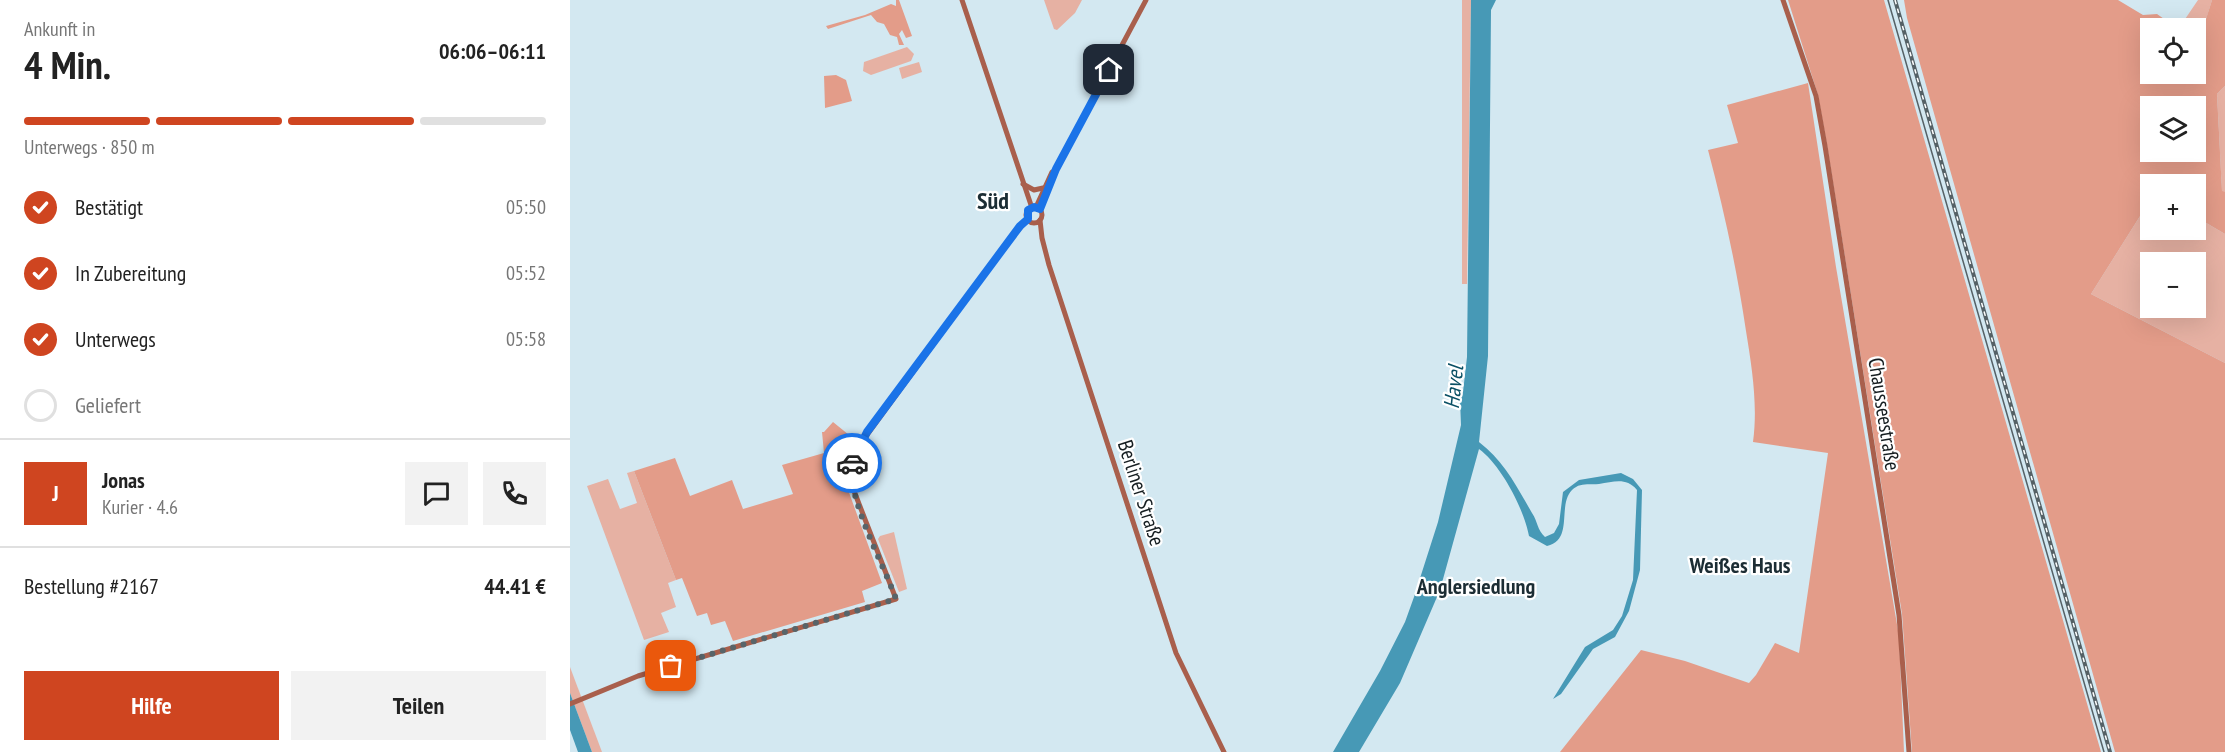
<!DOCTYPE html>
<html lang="de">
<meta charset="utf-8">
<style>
body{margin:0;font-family:"PT Sans Narrow",sans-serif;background:#f2f2f2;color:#222;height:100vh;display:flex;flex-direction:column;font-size:22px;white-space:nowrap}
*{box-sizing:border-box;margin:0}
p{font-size:20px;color:#767676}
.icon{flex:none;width:33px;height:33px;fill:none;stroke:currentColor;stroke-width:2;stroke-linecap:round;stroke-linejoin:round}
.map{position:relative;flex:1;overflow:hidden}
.drawer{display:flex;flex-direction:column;background:#fff;width:570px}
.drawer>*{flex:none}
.controls{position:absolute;left:1570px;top:18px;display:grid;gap:12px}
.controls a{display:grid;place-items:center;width:66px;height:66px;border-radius:0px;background:#fff;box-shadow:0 6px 24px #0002;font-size:30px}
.pin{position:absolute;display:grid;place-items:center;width:51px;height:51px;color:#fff;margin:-26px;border-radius:12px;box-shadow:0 3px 9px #0006}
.courier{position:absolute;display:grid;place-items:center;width:60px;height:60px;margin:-30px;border:4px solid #1a73e8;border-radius:50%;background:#fff;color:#222;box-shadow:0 2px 8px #0007}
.head em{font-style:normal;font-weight:700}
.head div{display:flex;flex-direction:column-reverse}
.head{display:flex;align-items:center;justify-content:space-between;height:102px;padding:0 24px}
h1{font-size:39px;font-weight:700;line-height:45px}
.bar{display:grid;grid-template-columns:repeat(4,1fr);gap:9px 6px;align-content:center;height:72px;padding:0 24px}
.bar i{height:8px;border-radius:4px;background:#e0e0e0}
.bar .selected{background:#cf4520}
.bar p{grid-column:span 4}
.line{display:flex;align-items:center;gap:15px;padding:0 24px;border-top:2px solid #e0e0e0}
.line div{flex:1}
.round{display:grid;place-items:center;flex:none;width:63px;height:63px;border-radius:0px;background:#f2f2f2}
ol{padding:0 24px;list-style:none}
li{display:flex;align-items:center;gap:18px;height:66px}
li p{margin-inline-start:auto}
li .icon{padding:6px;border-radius:50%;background:#cf4520;color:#fff;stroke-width:4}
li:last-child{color:#767676}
li i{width:33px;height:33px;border:3px solid #e0e0e0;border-radius:50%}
.action{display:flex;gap:12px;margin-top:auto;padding:12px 24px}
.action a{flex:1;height:69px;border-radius:0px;background:#cf4520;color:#fff;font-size:24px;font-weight:700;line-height:69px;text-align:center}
.action a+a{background:#f2f2f2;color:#222}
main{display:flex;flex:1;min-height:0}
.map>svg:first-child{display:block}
.green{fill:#e6b1a3;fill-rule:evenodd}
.forest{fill:#e39c89;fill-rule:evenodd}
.water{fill:#4799b6}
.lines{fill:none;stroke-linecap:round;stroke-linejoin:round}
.secondary{stroke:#a95f4c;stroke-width:5}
.tram{stroke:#556166;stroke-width:1.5}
.rail-casing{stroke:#556166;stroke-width:4}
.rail{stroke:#fff;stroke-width:1.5;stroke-dasharray:4.5;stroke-linecap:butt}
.done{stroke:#586469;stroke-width:6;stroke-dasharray:0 10.8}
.route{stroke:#1a73e8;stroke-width:8}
.labels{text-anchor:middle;stroke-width:4.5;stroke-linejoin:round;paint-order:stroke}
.street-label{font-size:21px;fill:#151d20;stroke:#fff}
.water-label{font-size:22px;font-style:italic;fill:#0a5065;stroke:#fff}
.neighbourhood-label{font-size:22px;font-weight:bold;fill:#1c2d34;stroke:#fff}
.quarter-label{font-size:24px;font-weight:bold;fill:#1c2d34;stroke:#fff}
</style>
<main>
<section class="drawer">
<div class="head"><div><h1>4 Min.</h1><p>Ankunft in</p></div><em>06:06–06:11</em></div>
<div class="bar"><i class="selected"></i><i class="selected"></i><i class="selected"></i><i></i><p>Unterwegs · 850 m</p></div>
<ol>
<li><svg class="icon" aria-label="check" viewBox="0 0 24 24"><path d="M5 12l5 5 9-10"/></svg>Bestätigt<p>05:50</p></li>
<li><svg class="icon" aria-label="check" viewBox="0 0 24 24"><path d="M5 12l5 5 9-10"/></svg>In Zubereitung<p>05:52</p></li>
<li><svg class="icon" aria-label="check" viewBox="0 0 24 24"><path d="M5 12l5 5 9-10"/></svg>Unterwegs<p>05:58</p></li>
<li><i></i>Geliefert</li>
</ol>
<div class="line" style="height:108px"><b class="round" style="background:#cf4520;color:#fff">J</b><div><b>Jonas</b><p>Kurier · 4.6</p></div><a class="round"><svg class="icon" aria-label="chat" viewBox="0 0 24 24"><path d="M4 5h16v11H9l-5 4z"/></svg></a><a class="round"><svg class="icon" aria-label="phone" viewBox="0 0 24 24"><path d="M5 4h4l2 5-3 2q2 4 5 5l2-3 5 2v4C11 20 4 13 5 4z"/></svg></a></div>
<div class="line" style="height:78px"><div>Bestellung #2167</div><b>44.41 €</b></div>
<div class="action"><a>Hilfe</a><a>Teilen</a></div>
</section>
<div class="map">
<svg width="1655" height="752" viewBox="0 0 1655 752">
<rect width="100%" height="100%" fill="#d3e8f1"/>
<!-- green -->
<g class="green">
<path d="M474,0H512L505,13L487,30L484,29Z"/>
<path d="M892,0H901L897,284H892Z"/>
<path d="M1628,0H1642L1630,39L1626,37V28H1609Z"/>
<path d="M337,47L344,54L341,61L301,75L293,71L294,62Z"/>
<path d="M349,62L352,72L332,79L329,68Z"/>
<path d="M1655,86V192H1652L1647,94Z"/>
<path d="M1581,210V230H1626V217L1655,234V363L1521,294L1572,213ZM1581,262H1626V308H1581Z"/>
<path d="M64,471L106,580L98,583L106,607L91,613L99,632L74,640L17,486L38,479L50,509L67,503L57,473Z"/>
<path d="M324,532L337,589L329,592L308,539L310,536Z"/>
<path d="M0,667L32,752H22L0,693Z"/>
</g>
<!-- forest -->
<g class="forest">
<path d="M326,0H329L342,36L336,38L332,30L329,34L334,45H329L327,37L320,35L314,24L307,22L301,15L258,29L256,26L295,15L321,4L326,6Z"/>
<path d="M1218,0H1314L1531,752H1342L1332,614L1257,145L1248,95Z"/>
<path d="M1334,0H1548L1573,15L1587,14L1607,28H1581V74H1626V37L1630,38L1642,0H1655V86L1647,94L1652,191L1655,192V234L1626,217V184H1581V210L1572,213L1521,294L1655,363V752H1545L1337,18ZM1581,106H1626V152H1581Z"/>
<path d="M266,75L276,80L282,101L255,108L254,76Z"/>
<path d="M1238,83L1266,267L1329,636L1334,752H990L1071,650L1115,661L1179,683L1186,675L1205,643L1229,653L1258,453L1183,442C1188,405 1182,368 1176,331C1167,270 1154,210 1138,150L1168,143L1157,105Z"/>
<path d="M263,422L284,439L275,470L277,487L312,583L292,591L295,602L163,641L155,621L141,625L137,613L127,616L112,578L106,580L64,471L105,458L120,496L162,480L173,509L223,494L212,465L254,453L252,432H254Z"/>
</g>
<!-- water -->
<g class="water">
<path d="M901,0H926L921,10L918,356L909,442C934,461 947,487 962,513C968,522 967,530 975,537L984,533L989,524L993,492L1009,480L1051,473L1063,479L1072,490L1070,570L1059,611L1045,637L1023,649L991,694L983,699L1015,647L1043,630L1052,616L1063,580L1067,490C1056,477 1044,482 1029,484C1019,485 1010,482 1002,490C987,505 1004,540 977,546L959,536C954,509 931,465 909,449L870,590L830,683L789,752H763L810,671L835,622L844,597L868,522L891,425L890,400L893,392L897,357Z"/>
<path d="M0,693L22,752H8L0,730Z"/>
</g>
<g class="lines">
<!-- secondary -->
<g class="secondary">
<path d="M392,0L462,208"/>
<path d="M1213,0L1246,96L1255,146L1329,615L1339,752"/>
<path d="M453,184L464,190L473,188"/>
<path d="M466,207L482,172"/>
<circle cx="464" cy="215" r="8"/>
<path d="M470,209L486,169L576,0"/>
<path d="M470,220L472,238L479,265L606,653L654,752"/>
<path d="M0,704L68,676L326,599L284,491L281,474L286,450L441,238L458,219"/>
</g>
<!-- tram -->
<path class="tram" d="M1318,0L1534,752"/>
<defs>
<path id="rail" d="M1325,0L1540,752"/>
</defs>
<!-- rail casing -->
<use href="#rail" class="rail-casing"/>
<!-- rail -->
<use href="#rail" class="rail"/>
</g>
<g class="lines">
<!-- done -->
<path class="done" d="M101,666L326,599C313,563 277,499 282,463"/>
<!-- route -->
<path class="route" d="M282,463L297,432L450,226L458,219V210L464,207L470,209L486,169L539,70"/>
</g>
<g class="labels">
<!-- street labels -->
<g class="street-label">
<text transform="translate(1314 414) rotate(81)" y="7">Chausseestraße</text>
<text transform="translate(571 493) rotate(72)" y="7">Berliner Straße</text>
</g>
<!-- water labels -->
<g class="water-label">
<text transform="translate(883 387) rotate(-84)" y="8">Havel</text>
</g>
<!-- neighbourhood labels -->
<g class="neighbourhood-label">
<text x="1170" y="573">Weißes Haus</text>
<text x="906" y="594">Anglersiedlung</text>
</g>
<!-- quarter labels -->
<g class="quarter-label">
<text x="423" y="209">Süd</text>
</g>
</g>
</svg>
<div class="controls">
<a><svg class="icon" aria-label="locate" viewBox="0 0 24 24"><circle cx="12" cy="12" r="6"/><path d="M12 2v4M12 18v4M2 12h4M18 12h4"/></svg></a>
<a><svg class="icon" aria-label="layers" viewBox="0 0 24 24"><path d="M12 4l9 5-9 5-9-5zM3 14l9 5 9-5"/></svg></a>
<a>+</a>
<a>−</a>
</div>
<div class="pin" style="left:101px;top:666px;background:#ea580c"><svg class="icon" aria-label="bag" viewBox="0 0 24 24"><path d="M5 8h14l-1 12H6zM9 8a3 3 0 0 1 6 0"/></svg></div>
<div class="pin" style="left:539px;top:70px;background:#1f2937"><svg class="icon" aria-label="home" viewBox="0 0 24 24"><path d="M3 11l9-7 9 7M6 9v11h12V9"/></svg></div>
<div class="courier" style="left:282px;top:463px"><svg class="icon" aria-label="car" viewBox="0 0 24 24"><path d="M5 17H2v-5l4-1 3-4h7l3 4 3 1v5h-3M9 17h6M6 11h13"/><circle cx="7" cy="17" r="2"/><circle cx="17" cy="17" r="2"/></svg></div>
</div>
</main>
